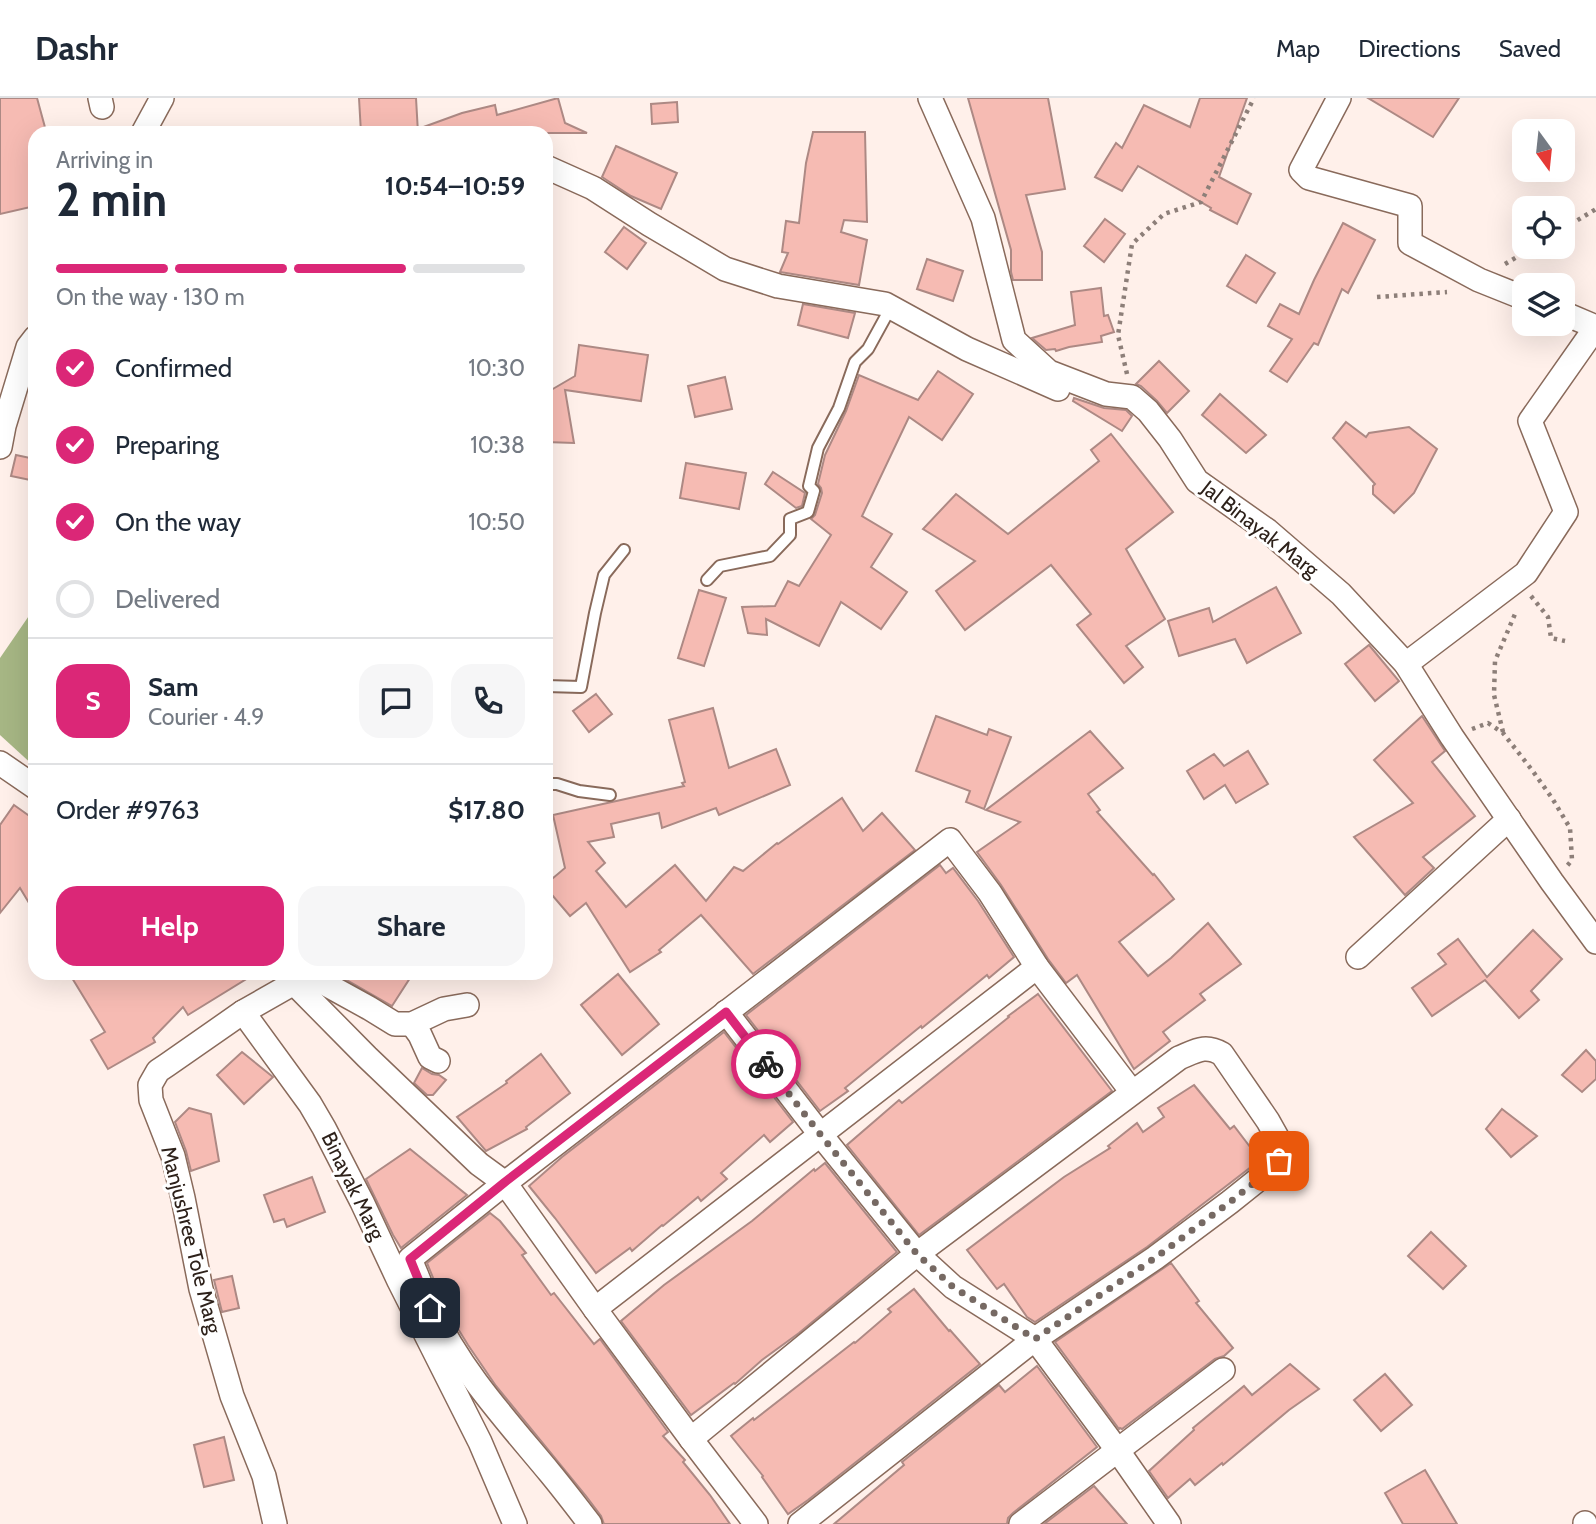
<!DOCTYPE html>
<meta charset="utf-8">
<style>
body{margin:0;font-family:Cabin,sans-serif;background:#f6f6f7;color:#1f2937;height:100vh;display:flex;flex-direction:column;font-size:26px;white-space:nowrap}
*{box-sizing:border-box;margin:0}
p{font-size:23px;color:#747a83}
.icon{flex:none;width:38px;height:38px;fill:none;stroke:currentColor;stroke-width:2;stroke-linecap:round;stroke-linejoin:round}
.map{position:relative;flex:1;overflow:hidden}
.side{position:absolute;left:28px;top:28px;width:525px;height:854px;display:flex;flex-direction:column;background:#fff;border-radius:21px;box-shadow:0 7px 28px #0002}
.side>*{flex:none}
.needle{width:46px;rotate:165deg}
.tools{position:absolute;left:1512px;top:21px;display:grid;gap:14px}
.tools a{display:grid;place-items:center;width:63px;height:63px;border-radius:14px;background:#fff;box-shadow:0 7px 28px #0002;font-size:35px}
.pin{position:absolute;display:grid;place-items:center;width:60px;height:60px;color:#fff;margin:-30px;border-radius:14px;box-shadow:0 4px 10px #0006}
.courier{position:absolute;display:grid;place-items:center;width:70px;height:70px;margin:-35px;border:5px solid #db2777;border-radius:50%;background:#fff;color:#222;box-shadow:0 2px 9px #0007}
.summary em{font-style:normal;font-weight:700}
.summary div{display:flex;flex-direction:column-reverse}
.summary{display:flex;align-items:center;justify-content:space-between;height:119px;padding:0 28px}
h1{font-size:46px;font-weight:700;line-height:52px}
.bar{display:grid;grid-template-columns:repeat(4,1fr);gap:10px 7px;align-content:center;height:84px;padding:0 28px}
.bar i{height:9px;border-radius:5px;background:#e0e1e3}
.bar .active{background:#db2777}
.bar p{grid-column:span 4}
.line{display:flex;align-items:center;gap:18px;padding:0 28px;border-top:2px solid #e0e1e3}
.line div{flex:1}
.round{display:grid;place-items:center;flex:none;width:74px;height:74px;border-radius:21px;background:#f6f6f7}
ol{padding:0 28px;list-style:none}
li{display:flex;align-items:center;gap:21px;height:77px}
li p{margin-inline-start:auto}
li .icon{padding:7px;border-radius:50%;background:#db2777;color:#fff;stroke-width:4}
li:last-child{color:#747a83}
li i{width:38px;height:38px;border:4px solid #e0e1e3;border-radius:50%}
.primary-button{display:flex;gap:14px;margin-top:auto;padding:14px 28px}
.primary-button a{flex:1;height:80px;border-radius:21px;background:#db2777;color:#fff;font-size:28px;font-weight:700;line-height:80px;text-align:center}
.primary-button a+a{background:#f6f6f7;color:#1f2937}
header{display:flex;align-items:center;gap:42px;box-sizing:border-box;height:98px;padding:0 35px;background:#fff;border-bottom:2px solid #e0e1e3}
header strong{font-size:33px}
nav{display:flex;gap:38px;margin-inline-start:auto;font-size:24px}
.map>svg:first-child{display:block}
.forest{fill:#a6b684}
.building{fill:#f6bbb3;stroke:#ad8984;stroke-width:2}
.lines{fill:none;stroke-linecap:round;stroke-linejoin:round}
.lane-casing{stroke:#896a5b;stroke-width:14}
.street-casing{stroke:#896a5b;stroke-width:26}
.path{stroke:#8d7f79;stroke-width:4.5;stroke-dasharray:3.5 5;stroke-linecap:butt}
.lane{stroke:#fff;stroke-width:10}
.street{stroke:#fff;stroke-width:23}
.done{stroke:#766963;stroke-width:7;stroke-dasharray:0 12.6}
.route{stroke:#db2777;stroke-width:9}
.labels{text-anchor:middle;stroke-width:6;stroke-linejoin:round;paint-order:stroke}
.street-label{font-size:21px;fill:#2d211a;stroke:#fff}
</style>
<header>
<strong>Dashr</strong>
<nav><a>Map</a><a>Directions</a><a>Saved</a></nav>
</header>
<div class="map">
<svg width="1596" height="1426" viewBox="0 0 1596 1426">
<rect width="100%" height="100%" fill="#fff0ea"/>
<!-- forest -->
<path class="forest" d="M35,509V669L0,637V560Z"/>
<!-- building -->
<g class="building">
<path d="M0,0H37L46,33L35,35V108L0,116Z"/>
<path d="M359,0H416L418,35H361Z"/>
<path d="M558,0L565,25L587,35H418V31L462,15L495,7L497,17Z"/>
<path d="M968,0H1048L1065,91L1026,97L1042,154V182H1013L1011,174V152Z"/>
<path d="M1200,0H1247L1219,79L1251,96L1237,126L1210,112L1211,110L1138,68L1122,93L1095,79L1116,45L1122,50L1144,7L1190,29Z"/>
<path d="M1368,0H1459L1433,39Z"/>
<path d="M677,4L678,24L652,26L651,6Z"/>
<path d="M813,34H865L867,124L844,122L841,134L867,142L859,187L780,174L788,155L782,154L786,123L799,125L806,65Z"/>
<path d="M616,48L677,75L661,111L631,98L602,79Z"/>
<path d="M1105,121L1125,136L1104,164L1084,148Z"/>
<path d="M1343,125L1375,142L1348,195L1342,191L1318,247L1314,245L1287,284L1270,273L1292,241L1268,228L1280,206L1299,216L1314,182Z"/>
<path d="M624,129L646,145L627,171L605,154Z"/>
<path d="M1246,157L1275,175L1256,205L1227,188Z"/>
<path d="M927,161L963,173L953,203L917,191Z"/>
<path d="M1101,190L1104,218L1108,217L1114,234L1101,238L1102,244L1069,249L1056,253L1055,251L1046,252L1032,240L1075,227L1071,194Z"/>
<path d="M803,206L855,215L848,240L798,227Z"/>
<path d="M579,247L648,257L641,303L565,292L574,345L546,344V295L575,278Z"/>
<path d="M1159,263L1189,293L1167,315L1157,303L1141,288L1136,286Z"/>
<path d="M938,273L973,296L942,342L909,319L862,418L892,436L871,469L907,494L881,531L841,504L819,548L766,521L767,537L748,535L742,509L775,508L788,483L799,488L831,437L811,421L815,417L822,395L821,390L818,386L825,357L846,313L859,277L918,302Z"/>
<path d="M725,279L732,311L695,319L688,288Z"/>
<path d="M1220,296L1266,337L1246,355L1202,317Z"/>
<path d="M1074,300L1104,310L1126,312L1132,318L1122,333L1073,303Z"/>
<path d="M1346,324L1366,339L1369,335L1409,329L1437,351L1414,395L1394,415L1373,396V388L1375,386L1333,340Z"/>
<path d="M1111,336L1173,414L1126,451L1165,521L1126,548L1143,569L1124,585L1077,527L1091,516L1051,467L965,532L936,493L975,463L923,431L956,396L1008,436L1099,363L1091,352Z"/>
<path d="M16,357L35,361V383L11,378Z"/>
<path d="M686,365L746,375L739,411L680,400Z"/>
<path d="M773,374L805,395L802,408L796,410L765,386Z"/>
<path d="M1276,489L1301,535L1247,565L1235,541L1179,558L1168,523L1209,510L1213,524Z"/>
<path d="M699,492L726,500L704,568L678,560Z"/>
<path d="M1369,547L1399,583L1375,603L1345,566Z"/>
<path d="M596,596L612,616L589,634L573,613Z"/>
<path d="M713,610L729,670L776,651L790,687L719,717L716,710L662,730L659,715L611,726L614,739L588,744L605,765L596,773L626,809L675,767L706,803L734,769L743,773L777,745L778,746L842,700L863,733L882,715L915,752L753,876L701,817L659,852L661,854L630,874L586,805L570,818L546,790V786L565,770L553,717L684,688L682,685L685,684L669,622Z"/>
<path d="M936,618L987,637L989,631L1011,639L984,711L966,704L970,693L916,673Z"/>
<path d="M1422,618L1445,653L1432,664L1475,718L1423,759L1434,770L1405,797L1354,739L1413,705L1374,662Z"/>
<path d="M1090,633L1123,670L1088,696L1100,712L1097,714L1153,777L1154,776L1174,801L1119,844L1148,878L1171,860L1208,825L1241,866L1200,896L1205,902L1163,934L1170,943L1134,971L1077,877L1066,885L1048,861L1001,787L977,754L1020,724L986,712Z"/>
<path d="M1248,653L1268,686L1236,705L1225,687L1204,701L1187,673L1214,656L1224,668Z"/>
<path d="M14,707L35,722V815L20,790L0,815V727Z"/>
<path d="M940,767L946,775L953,770L978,803L1014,859L989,880L987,877L922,930L921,928L845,990L848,993L820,1013L746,917Z"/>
<path d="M1533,832L1562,861L1531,893L1539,902L1519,920L1485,882L1432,918L1412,890L1446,866L1438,856L1458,841L1487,879Z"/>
<path d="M69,875H256L188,917L183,909L153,940L155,944L108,971L91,942L105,934Z"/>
<path d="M339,875H393L410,880L392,908L338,877Z"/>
<path d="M618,876L659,926L622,957L581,907Z"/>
<path d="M1038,896L1112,993L919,1137L847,1047L899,1002L902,1005L1009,919L1008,918Z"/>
<path d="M724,934L793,1024L770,1044L764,1037L721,1075L727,1081L701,1103L698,1099L663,1128L662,1127L632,1153L630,1150L596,1175L555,1120L529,1088L562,1059Z"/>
<path d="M1586,952L1596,963V981L1582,994L1562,977Z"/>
<path d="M242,954L273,979L244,1006L217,977Z"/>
<path d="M541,956L570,995L526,1029L527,1031L486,1053L457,1019L507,985L506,983Z"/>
<path d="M422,970L432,976L439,977L446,982L433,997H427L414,985Z"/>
<path d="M1194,987L1230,1031L1234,1028L1260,1062L1147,1149L1035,1224L1027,1219L1004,1186L997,1191L967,1152L1064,1079L1110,1050L1108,1048L1137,1025L1143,1034L1164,1019L1158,1010Z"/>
<path d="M189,1010L211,1016L219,1063L191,1073L186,1053L175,1024Z"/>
<path d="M1502,1011L1537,1038L1511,1059L1486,1031Z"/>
<path d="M410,1051L467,1097L401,1150L393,1137L366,1081Z"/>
<path d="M825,1065L897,1154L799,1235L762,1262L735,1286L734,1285L691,1317L621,1223L664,1187L752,1123L814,1071L815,1073Z"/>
<path d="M312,1079L325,1114L287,1129L284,1121L274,1124L264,1097Z"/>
<path d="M490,1115L500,1123L526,1155L522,1157L551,1197L554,1195L594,1246L600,1241L668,1334L663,1338L685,1362L683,1364L710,1397L730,1426H604L601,1418L586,1398L496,1288L468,1247L455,1226L451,1219L454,1215L440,1197L427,1165Z"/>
<path d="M1431,1134L1466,1168L1443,1191L1408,1158Z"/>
<path d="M1171,1165L1199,1203L1196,1205L1233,1250L1224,1258L1215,1261L1122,1331L1120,1330L1119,1331L1055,1244Z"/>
<path d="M232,1178L239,1210L222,1214L214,1182Z"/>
<path d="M914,1191L949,1233L950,1232L980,1266L808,1402L788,1416L762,1379L763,1378L731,1338L753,1320L754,1322L854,1244L855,1245L891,1214L888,1211Z"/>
<path d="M1290,1266L1319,1291L1289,1312L1223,1367L1222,1365L1195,1387L1190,1381L1168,1400L1149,1373L1194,1332L1193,1330L1244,1288L1252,1297Z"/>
<path d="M1037,1268L1097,1349L1013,1415L1008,1420L1007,1426H834L904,1367L902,1364L999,1287L1005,1294Z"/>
<path d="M1385,1276L1412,1307L1381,1333L1354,1302Z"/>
<path d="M224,1339L234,1382L204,1389L194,1347Z"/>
<path d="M1425,1372L1457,1426H1403L1385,1395Z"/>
<path d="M1094,1388L1127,1426H1044Z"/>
</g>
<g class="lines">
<defs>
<g id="lane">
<path d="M707,482L720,468L770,458L790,437V421L808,414L814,393L809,388L818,350L839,310L855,264L868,251L891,209"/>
<path d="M546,588L581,589L595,515L604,477L624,452"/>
<path d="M546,686H557L579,693L610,697"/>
</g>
<g id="street">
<path d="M100,0L102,9"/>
<path d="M930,0L983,120L1014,242L1049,274L1106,296L1132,299L1148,313L1170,341L1197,383L1268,433L1341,496L1406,566L1452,639L1552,784L1596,844"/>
<path d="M1339,0L1301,72L1309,80L1410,108V145L1479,182L1524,200"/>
<path d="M143,35L162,0"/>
<path d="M546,69L593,90L649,126L725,171L778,188L885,206L967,251L1058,291"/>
<path d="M0,349L4,328L28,249L35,240"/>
<path d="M1406,566L1526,475L1566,414L1530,323L1596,229L1563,215"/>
<path d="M0,665L35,689"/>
<path d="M1358,859L1509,721"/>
<path d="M286,877L367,959L479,1066L505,1085L595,1211L691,1341L756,1426"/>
<path d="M243,914L310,1006L324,1030L362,1104L399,1183L480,1344L515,1426"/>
<path d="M726,914L820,1036L917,1156L953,1189L1035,1241L1118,1353L1169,1426"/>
<path d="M412,926L420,937L430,959L438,963"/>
<path d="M595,1211L1037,869"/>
<path d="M691,1341L917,1156L1179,960C1196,953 1205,946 1222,956L1268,1023L1282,1048L1283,1055L1275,1068L1230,1104L1155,1160L1035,1241L800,1426"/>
<path d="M1585,1425V1426"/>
<path d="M275,1426L264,1378L232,1298L201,1191L183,1100L173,1058L151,1002L150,987L158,973L167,967L243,914L294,885L320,883L369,910L395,926H412L444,911L467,907"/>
<path d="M590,1426C577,1409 564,1392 550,1375C507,1323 460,1272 431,1210C423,1194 417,1177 410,1161L505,1085L950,742L990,795L1037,869L1132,994"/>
<path d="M1021,1426L1223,1272"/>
</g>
</defs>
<!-- lane casing -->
<use href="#lane" class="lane-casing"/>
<!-- street casing -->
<use href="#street" class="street-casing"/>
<!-- path -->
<g class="path">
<path d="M1563,131L1596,111"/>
<path d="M1505,166L1534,149"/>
<path d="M1377,199L1447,194"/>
<path d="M1127,276L1118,237L1132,146L1164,116L1201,104L1254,0"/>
<path d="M1531,498L1548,519L1551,540L1565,543"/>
<path d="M1472,631L1488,625L1503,635L1532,672L1552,700L1570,730L1572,762L1567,768"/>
<path d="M1503,634L1494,597L1495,563L1515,516"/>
</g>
<!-- lane -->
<use href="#lane" class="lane"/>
<!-- street -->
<use href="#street" class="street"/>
</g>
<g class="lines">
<!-- done -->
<path class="done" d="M766,966L820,1036L917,1156L953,1189L1035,1241L1155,1160L1230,1104L1275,1068L1279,1063"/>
<!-- route -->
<path class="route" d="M430,1210L410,1161L505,1084L726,914L766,966"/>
</g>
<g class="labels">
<!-- street labels -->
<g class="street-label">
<text transform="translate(1260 431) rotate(38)" y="7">Jal Binayak Marg</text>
<text transform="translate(353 1088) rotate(64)" y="7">Binayak Marg</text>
<text transform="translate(191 1142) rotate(76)" y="7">Manjushree Tole Marg</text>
</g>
</g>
</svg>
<div class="tools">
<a><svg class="needle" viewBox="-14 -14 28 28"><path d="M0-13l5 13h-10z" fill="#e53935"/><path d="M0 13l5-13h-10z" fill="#747a83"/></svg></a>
<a><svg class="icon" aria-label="locate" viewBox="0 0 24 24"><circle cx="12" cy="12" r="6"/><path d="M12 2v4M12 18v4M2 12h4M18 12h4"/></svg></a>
<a><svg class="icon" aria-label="layers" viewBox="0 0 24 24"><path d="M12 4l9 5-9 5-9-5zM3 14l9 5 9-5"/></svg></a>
</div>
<div class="pin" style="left:1279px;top:1063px;background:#ea580c"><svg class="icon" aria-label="bag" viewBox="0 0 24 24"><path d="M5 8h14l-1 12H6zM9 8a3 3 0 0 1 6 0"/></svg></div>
<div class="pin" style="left:430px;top:1210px;background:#1f2937"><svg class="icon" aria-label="home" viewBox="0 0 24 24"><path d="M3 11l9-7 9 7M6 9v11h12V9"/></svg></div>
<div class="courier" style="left:766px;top:966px"><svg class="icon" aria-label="bike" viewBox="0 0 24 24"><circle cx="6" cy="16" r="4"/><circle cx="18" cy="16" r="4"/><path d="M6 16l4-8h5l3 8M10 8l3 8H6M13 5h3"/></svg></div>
<section class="side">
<div class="summary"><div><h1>2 min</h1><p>Arriving in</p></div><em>10:54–10:59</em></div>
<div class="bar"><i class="active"></i><i class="active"></i><i class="active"></i><i></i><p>On the way · 130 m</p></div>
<ol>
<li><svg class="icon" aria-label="check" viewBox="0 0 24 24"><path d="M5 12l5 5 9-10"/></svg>Confirmed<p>10:30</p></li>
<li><svg class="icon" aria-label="check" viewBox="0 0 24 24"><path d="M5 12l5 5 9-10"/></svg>Preparing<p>10:38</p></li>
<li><svg class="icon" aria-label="check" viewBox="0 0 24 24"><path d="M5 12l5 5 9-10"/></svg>On the way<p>10:50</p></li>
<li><i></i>Delivered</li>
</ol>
<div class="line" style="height:126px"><b class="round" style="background:#db2777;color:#fff">S</b><div><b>Sam</b><p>Courier · 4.9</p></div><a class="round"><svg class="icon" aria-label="chat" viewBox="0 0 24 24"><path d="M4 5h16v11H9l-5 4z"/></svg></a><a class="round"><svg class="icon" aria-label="phone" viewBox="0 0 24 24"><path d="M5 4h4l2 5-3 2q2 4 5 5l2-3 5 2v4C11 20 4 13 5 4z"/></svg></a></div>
<div class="line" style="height:91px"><div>Order #9763</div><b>$17.80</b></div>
<div class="primary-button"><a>Help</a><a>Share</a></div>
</section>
</div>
